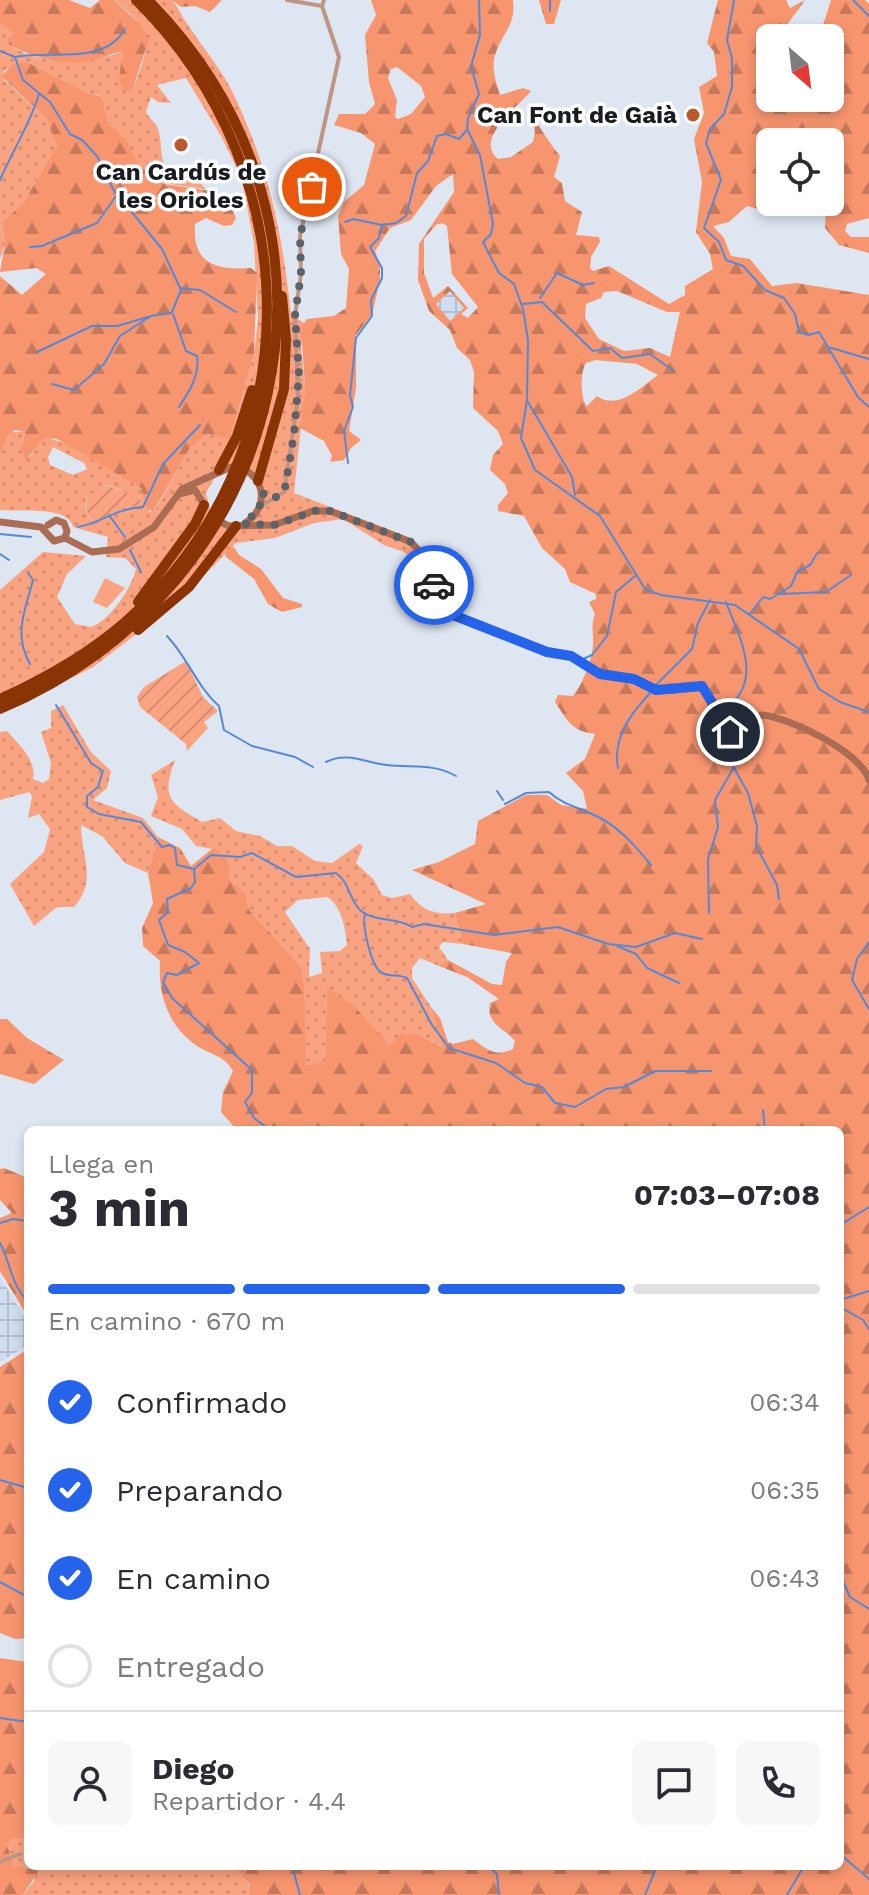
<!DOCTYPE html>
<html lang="es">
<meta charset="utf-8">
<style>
body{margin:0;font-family:"Work Sans",sans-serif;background:#f7f7f7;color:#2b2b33;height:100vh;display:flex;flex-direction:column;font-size:30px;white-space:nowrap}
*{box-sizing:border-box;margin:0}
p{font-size:26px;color:#7c7c81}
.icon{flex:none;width:44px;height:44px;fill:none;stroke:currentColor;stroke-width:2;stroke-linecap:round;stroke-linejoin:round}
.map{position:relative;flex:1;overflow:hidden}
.side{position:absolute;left:24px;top:1126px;width:820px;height:744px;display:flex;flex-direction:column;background:#fff;border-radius:12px;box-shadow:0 4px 12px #0003}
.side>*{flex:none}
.needle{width:52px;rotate:152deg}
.tools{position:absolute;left:756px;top:24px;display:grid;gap:16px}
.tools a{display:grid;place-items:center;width:88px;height:88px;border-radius:12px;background:#fff;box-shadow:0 4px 12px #0003;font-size:40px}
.pin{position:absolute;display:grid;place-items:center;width:68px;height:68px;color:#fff;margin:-34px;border:4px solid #fff;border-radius:50%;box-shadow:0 2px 8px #0007}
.courier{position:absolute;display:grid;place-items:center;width:80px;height:80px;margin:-40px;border:6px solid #2563eb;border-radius:50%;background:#fff;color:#222;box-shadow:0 2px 10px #0007}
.head em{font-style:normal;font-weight:700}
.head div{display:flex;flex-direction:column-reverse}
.head{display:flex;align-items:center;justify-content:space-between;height:136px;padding:0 24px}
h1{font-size:52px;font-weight:700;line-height:60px}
.bar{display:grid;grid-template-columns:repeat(4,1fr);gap:12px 8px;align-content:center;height:96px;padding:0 24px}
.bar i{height:10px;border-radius:6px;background:#e1e1e2}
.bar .selected{background:#2563eb}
.bar p{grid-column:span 4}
.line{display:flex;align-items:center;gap:20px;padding:0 24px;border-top:2px solid #e1e1e2}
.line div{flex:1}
.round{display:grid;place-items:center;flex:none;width:84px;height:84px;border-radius:12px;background:#f7f7f7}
ol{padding:0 24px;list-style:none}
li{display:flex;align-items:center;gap:24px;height:88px}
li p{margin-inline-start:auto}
li .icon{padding:8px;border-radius:50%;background:#2563eb;color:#fff;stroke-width:4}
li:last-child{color:#7c7c81}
li i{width:44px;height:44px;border:4px solid #e1e1e2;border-radius:50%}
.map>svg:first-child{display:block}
.industrial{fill:url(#industrial-grid)}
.grass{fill:url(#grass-dots);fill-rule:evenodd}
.forest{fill:url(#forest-firs);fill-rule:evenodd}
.garden{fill:url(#garden-furrows)}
.pitch{fill:#faa381}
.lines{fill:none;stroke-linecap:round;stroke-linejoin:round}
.stream{stroke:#5589d7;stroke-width:2}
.street{stroke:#c09584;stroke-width:4}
.secondary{stroke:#ab6c54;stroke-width:7}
.highway{stroke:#8a3305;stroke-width:10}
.done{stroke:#5d6269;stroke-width:8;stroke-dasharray:0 14.4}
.route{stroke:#2563eb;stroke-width:10}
.poi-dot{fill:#be572c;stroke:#fff;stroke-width:3}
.labels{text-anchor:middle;stroke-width:7;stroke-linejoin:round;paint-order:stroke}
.poi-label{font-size:24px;font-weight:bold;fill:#181b1f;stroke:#fff;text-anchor:end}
</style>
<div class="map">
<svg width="869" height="1895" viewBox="0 0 869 1895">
<defs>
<pattern id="industrial-grid" width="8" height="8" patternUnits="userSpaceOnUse" patternTransform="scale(2)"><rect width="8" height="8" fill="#d0dcef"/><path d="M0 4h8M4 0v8" fill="none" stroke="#b2bccc"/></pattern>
<pattern id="grass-dots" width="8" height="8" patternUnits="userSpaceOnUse" patternTransform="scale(2)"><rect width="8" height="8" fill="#faa381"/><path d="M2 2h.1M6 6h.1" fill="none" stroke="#d68c6f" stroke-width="1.8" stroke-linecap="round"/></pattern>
<pattern id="forest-firs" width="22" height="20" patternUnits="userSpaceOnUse" patternTransform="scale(2)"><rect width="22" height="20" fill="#f7956f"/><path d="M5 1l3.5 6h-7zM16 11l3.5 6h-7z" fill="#c7795b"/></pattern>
<pattern id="garden-furrows" width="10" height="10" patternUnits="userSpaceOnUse" patternTransform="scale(2)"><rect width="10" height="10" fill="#faa381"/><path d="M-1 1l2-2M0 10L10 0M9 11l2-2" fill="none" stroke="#d68c6f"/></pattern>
</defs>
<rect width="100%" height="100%" fill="#dee6f2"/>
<!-- industrial -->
<g class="industrial">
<path d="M450,291L465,308L450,321L436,304Z"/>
<path d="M0,1277L28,1323V1345L0,1362Z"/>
</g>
<!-- grass -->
<g class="grass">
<path d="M114,0H172L176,5C192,36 218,62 233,93C269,169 282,231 291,314L304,323L301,347L305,388L294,493L411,538L423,551L443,601L436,603L423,568L404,552L384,545L343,519L314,523L275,538L236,543L176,604L93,667L0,714V590L43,552L86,556L67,574L57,597L75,624L91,627C110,621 132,587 136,569L125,558L106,557L108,537L73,527C68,505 21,512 0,510V455L10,432H25L22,444L30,457L38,442L49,438L70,445L141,488L150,512L155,510L190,448L209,434L220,435L232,431L254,354L258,319L254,243L242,179L221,136L186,78L157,85L171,103L158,102L151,97L146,112C149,118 156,123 158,129C164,146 156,166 177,176L193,172L205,189L162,183L139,166L128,143L108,123L101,96L88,93L27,62L3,71L4,80L46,118L57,145L24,202L2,227L5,244L0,259V24L14,33L7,39L8,44L27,55L53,61L98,59L122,52L120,85L134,86C152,40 153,31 114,0ZM53,447L84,463L87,469L73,475L50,465L48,457ZM236,469C241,472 249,475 253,479C269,495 251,529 228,523C223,521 216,516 211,513L206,493L216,475ZM106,485L139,497L140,503L112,510L94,526L85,508L87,497Z"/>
<path d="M63,705L91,752L111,771L107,788L93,800L143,818L158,837L148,873L125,863L102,836L81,825C81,856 98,880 74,907H57L34,926L10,884L44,852L50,829L39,814L28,818L32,796L29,792L0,800V732L7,731C18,744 37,760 33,779L43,783L49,779L51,763L41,732L51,728V711Z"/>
<path d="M175,760C160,800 172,804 202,822L220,818L236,831L260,836L277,846H292L315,861L332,863L359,844L363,846L356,863L374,880L382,895L392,898L410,894C421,910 435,915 455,913L463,944L443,942L439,947L448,960L439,966L420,958L412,968V978L431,1007L444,1047L421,1036L391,1045L327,990L325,1063L305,1065L300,965L249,910L245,892L230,880L228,859L213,849L196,846L182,829L151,816L158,797L151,775ZM327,897C341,904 346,930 347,945L340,951L320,952L322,973L309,977L310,949L285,912L298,900Z"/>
<path d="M28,1837V1866H234C242,1875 253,1883 249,1895H23L34,1881L35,1868L14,1867L7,1845L11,1840Z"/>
</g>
<!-- forest -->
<g class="forest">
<path d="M0,0H69L90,8L100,0H114L140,24L149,39L133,88L124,92L119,82L122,52C112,52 107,57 98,59C67,68 35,59 8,44L7,39L14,33L0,24Z"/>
<path d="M172,0H222L210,12L195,6L181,7Z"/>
<path d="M371,0H513C516,26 502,33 495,55C491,68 496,82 500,95L523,88L531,91C519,106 473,139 498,159L511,157L533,142L535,131L531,115C542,129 549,143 560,156L554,177L562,183L565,201L582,212L576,235L599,237L600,242L591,257L590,268L593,271L609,266L669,304L685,295V286L713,269L710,254L696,232L702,182L694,139L704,113L699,87L717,76L714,52L707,43L718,0H786L790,8L805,0L781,33L770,38V98H830V38H819L831,0H865L869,4V218L847,224L845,231L851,237H869V253L839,245L825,228L826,206L817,202H830V142H770V202H806L792,203L773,213L747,206L729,222L713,226L724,238L731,256L750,259L772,286L797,283L869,295V1895H249L250,1885L234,1866H840V1130H237L221,1112L223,1092L233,1071C224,1055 211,1055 197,1046C167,1025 158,994 160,961L143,946L142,928L153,903L148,873L158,837L180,848L191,866L213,848L228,859L230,880L245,892L249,910L300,965L304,987L306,1065L325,1062L327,989L351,1003L390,1045L401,1033L421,1036L443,1047L431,1007L440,1018L448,1042L453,1044L473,1039C487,1049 495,1058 513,1049L515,1041C503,1027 486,1024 490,1003L499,999L467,977L439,966L448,960L492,984L502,985L506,962L512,953L463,944L455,913L486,904L412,870L439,862L475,844L478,821L526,795H547L561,805L587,809L583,791L566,773L585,759L595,734C571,731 568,721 555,702L558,695L573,696C583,684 594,656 593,640C593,629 591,625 595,614L589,602L596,599V594L570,582L565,569L542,548L524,516L498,511V505L508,493L505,484L490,470L493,455L503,444L498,431L473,408L474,372L470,360L457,348L450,330L429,311L418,280L419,244L454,192L453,174L436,186L411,220L390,228L375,251L380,265V280L372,315L356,335V388L349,431L361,440L351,448L344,460L330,462L332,456L324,441L300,428L305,388L301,327L307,319L334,316L346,308L349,269L341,254L338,216L344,202L364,185L375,144L361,133L334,125L339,114H365L375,104L369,82L365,35L376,15ZM397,67L421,86L425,97L411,114L398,119L395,117L397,100L388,78L391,69ZM442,223L447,226L452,274L478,307L468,318L461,314L468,308L448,286L433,298L424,273V239L436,225ZM450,291L464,308L450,321L436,304ZM617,291L667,312H680L670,357L650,348L624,351L599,339L585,318L586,304L601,298L604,292ZM596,360L637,364L658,375C641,387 618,411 597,396L587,406C580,399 580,372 586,363Z"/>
<path d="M539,0H561L554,24H546Z"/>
<path d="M27,62L88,93L102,97L108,123L128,142L139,166L164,184L212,191L231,207L236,218L232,225L224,226L206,218L195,224C192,266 218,270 251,268L257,273L254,354L232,431L228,439L209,434L190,448L153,512L147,508L141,488L57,439C37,436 38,449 26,459L21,451L25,432L15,430L9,434L0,455V276L22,295L46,274L36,268L0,272L5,244L2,224L24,202L57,145L46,118L1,76L13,65Z"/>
<path d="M234,547L239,555L261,569L283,598L302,604V607L282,612L268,604L254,579L225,556L227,549Z"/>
<path d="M0,1019H7L27,1038L64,1060L34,1084L0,1074Z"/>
<path d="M4,1168L28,1178V1317L0,1271V1218L12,1213L0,1200V1169Z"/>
<path d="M28,1349V1638L15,1639L0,1633V1367Z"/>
<path d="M0,1658L28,1662V1837L11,1840L7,1845L14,1866L39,1870L23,1895H0Z"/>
</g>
<!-- garden -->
<g class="garden">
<path d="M104,485L138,496L141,502L137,506L113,510L94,526L86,509L87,497Z"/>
<path d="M186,661L203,697L218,711L204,722L208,728L187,751L186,744L140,707L137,697L144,687Z"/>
</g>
<!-- pitch -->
<path class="pitch" d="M105,578L125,588L107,608L93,602Z"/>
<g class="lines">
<!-- stream -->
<g class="stream">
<path d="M479,0L480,35L471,66L479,94L468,118L467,129L480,155L493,224L491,234L483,242L499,273L514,284L523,309L528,340L527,400L521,438L535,470L600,516L645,589L661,595L735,605L799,649L819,689L840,702L869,712"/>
<path d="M550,0V11"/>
<path d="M734,0L727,40L732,58V87L724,114L710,129L706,143L721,180L704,228L719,242L726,260L743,266L765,290L784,298L795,314L799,332L808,335L819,332L828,347L869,359"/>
<path d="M853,0L869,16"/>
<path d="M0,51L15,57L23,80L50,102L70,134L82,140L97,156L113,189L162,249L181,290L172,312"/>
<path d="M15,57C51,50 104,66 125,29"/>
<path d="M0,180C12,152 31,122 39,94"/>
<path d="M345,222L353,219L382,225"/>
<path d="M30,247L42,246L97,223L116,196"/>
<path d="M180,288L200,290L236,312"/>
<path d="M540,298L557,273L583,285L594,283"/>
<path d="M523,304L542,302L593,351L610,348L622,358L650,354L674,371"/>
<path d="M173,314L186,351L197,356C200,375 189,392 179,407"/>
<path d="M829,349L858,397L869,407"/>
<path d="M37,352L92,326H117L148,317"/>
<path d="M52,384L74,390L104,364L120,336L151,316L171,313"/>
<path d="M528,402L572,477L575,495"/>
<path d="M348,463L344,431L353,407L350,395L356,338L372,316L371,300L382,278V268L370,247L379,238L382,225L396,223L406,216L417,173L428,161L437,136L446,134L459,139L466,131"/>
<path d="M109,515L125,537"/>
<path d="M78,527C104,522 114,509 143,507L163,464L200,425"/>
<path d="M0,534L31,537"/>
<path d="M130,550L141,572"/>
<path d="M0,554L9,560"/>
<path d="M28,573L33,580C25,611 13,634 30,664"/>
<path d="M780,594L826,592L851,575"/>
<path d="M726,602C739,637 764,679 727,708L736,728"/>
<path d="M750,614L763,597L770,599L791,586L797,572L810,565L818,552"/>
<path d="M167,636C188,658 197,687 219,706L224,730L252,746L295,757L313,767"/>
<path d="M583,659L592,655L607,636L616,592L635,576"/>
<path d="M655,686L692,649L698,623L710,600"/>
<path d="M56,705L91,763L103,771L98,787L87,796V807L99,814L141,822L162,847L170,845L175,848L177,865L194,869L195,882L191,888L167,899L168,912L159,920L168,945L185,952L199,963L177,975L167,973L163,982L172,998L252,1070V1093L245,1102L254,1118L270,1130"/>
<path d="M326,762C347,751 366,763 387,765C412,768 433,763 456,776"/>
<path d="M618,768C612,738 632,712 651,692"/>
<path d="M734,768L748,793L757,826L756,846L777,885L779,899"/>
<path d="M497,791L503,800"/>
<path d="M505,804L526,793L549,792C564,806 582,808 600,818C621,829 636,847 651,865"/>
<path d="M194,869L211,855L240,857L252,853L296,877L336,873C349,882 349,898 359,909C373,923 396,916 412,927L424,924L494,935L558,927L608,944L636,947L675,933L702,939"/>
<path d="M709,913L708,859L718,827L715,800L734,767L735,739"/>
<path d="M365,914C362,926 371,967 382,973C389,977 399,974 407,978L432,1025L449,1048L496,1063L525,1083L542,1087L555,1103L575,1107L606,1089L624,1087L655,1071H711"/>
<path d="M869,942L857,959L852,980L869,1009"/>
<path d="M617,946L636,954L647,968L679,983"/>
<path d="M763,1110L765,1130"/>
<path d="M0,1223L13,1219L28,1221"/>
<path d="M840,1225L869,1207"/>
<path d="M0,1243C11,1263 10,1284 28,1301"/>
<path d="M840,1300L869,1291"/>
<path d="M840,1307L863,1320L869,1329"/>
<path d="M0,1480L28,1488"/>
<path d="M840,1574L850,1597L869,1609"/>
<path d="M0,1582L28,1597"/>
<path d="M0,1718L28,1722"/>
<path d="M840,1854L869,1879"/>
<path d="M292,1866L300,1895"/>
<path d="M488,1866L497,1874L499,1895"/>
<path d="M645,1895L657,1866"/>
<path d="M787,1895L804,1866"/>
</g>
<!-- street -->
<g class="street">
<path d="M287,0L322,6"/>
<path d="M261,506L284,492L298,398L295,315L301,274L300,236L339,57L322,6L324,0"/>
<path d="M0,1862L20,1854"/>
</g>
<!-- secondary -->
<g class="secondary">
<path d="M179,494L195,490L205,506"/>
<path d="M214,519L229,526L274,525L313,511H330L411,542L422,554L442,605L460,619L547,652L571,656L597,673L634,679L656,690L702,686L730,732L743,731L761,715C789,717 861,752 869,780"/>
<path d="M0,522L41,527L54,541L65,538"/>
<path d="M48,525L56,520L64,523L67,531L65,538"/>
<path d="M65,538L92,552L119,549L154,527L182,489L231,467C263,468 273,506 245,523"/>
</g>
<!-- highway -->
<g class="highway">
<path d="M219,470L237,436L252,390"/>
<path d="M258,481L284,389L286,339L282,296"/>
<path d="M138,602L195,524L204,505"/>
<path d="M138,630L189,587L236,526"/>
<path d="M0,699C44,679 87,655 124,623C313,457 312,174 136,0"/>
<path d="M0,709C290,586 374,229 148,0"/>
</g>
</g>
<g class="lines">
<!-- done -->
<path class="done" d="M312,187L300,236L301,274L295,315L299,374L294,435L285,488L274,499L262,493L259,510L243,524L274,525L318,510L330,511L411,542L422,554L434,585"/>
<!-- route -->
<path class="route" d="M434,585L442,605L453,615L547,652L571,656L600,674L634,679L656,690L702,686L730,732"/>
</g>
<!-- markers -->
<g class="poi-dot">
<circle cx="693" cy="115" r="8"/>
<circle cx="181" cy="145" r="8"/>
</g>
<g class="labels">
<!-- poi labels -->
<g class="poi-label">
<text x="677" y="123">Can Font de Gaià</text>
<text x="181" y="180" text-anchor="middle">Can Cardús de<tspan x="181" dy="28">les Orioles</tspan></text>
</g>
</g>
</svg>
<div class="tools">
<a><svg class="needle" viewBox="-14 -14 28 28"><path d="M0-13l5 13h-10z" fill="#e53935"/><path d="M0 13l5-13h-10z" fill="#7c7c81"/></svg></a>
<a><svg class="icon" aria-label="locate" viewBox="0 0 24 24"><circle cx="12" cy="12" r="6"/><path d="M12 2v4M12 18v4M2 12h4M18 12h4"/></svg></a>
</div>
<div class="pin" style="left:312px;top:187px;background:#ea580c"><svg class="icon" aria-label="bag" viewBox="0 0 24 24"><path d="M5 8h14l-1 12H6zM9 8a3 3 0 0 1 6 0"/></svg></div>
<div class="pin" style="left:730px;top:732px;background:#1f2937"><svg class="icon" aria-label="home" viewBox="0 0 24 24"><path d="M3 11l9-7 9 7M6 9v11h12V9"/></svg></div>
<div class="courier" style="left:434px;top:585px"><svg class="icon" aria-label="car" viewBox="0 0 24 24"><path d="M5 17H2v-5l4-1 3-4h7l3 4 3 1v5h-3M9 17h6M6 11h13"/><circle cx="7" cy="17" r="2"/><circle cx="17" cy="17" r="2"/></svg></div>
<section class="side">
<div class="head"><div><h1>3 min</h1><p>Llega en</p></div><em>07:03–07:08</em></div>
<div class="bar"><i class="selected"></i><i class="selected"></i><i class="selected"></i><i></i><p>En camino · 670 m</p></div>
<ol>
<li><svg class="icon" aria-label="check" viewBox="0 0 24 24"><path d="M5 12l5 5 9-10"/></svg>Confirmado<p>06:34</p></li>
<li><svg class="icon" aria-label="check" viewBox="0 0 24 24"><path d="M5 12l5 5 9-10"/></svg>Preparando<p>06:35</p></li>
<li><svg class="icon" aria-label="check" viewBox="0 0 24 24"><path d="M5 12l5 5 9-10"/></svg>En camino<p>06:43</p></li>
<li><i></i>Entregado</li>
</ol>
<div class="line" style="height:144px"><a class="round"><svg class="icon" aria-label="person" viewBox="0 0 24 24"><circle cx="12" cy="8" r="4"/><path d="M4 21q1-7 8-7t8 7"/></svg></a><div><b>Diego</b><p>Repartidor · 4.4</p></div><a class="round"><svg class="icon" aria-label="chat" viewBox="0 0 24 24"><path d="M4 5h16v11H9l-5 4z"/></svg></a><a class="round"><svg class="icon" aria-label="phone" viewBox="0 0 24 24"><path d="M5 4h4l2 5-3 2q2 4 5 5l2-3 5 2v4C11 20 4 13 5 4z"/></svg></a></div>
</section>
</div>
